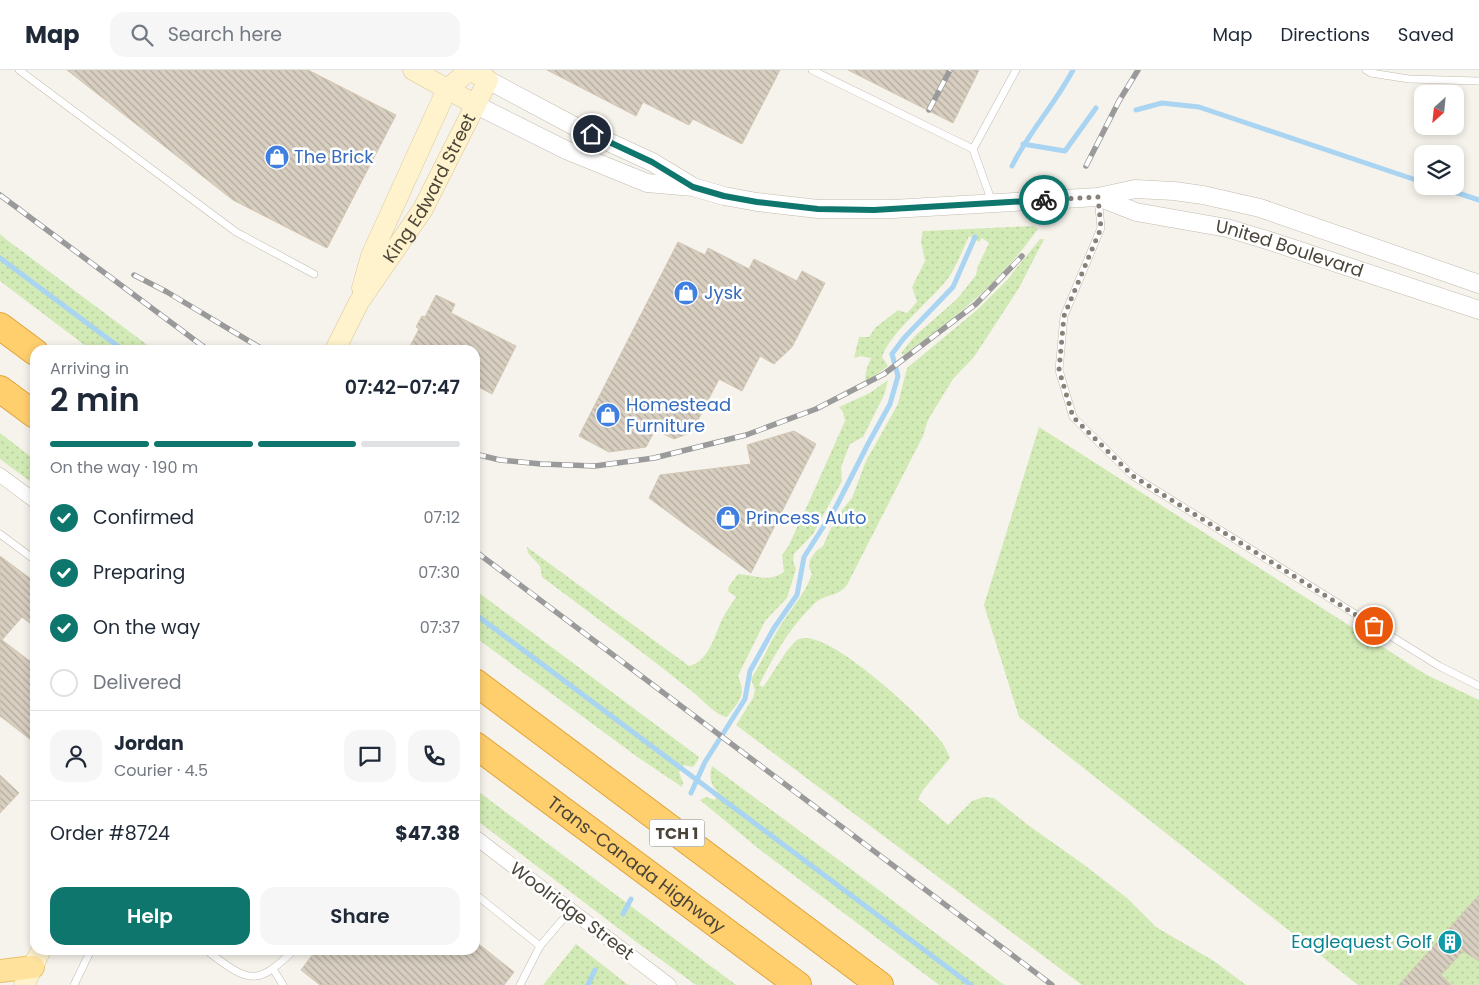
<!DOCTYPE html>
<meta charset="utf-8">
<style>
body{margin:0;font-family:Poppins,sans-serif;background:#f6f6f7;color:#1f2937;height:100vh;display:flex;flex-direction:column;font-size:19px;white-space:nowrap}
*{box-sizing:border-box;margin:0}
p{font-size:16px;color:#747a83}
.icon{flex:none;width:28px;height:28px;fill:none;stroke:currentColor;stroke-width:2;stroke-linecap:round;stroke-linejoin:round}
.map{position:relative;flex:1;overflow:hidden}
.side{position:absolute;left:30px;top:275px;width:450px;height:610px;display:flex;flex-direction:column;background:#fff;border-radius:15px;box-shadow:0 2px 8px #0003}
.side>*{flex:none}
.needle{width:32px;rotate:207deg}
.buttons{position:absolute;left:1414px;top:15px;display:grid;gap:10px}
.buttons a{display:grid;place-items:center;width:50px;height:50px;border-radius:10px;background:#fff;box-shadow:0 2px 8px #0003;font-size:25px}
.pin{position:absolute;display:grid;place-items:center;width:42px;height:42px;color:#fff;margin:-21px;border:2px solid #fff;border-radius:50%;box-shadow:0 1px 5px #0007}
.courier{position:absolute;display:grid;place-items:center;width:50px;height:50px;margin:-25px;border:4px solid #0f766e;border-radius:50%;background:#fff;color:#222;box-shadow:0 1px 6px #0007}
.summary em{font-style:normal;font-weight:600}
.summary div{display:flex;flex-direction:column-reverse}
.summary{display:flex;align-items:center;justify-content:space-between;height:85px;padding:0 20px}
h1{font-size:32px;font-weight:600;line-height:38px}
.bar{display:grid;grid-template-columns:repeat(4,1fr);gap:8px 5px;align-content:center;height:60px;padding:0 20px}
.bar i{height:6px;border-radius:4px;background:#e0e1e3}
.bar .current{background:#0f766e}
.bar p{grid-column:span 4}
.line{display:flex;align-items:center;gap:12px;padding:0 20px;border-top:1px solid #e0e1e3}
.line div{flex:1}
.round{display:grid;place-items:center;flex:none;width:52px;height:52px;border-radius:15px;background:#f6f6f7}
ol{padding:0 20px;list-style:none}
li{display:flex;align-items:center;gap:15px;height:55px}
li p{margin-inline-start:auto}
li .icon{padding:5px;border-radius:50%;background:#0f766e;color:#fff;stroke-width:4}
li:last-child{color:#747a83}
li i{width:28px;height:28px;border:2px solid #e0e1e3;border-radius:50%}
.cta{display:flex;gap:10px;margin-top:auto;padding:10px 20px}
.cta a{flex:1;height:58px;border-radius:15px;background:#0f766e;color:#fff;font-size:20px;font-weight:600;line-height:58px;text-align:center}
.cta a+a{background:#f6f6f7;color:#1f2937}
header{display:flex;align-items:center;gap:30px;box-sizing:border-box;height:70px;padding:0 25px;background:#fff;border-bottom:1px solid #e0e1e3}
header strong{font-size:24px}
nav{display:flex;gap:28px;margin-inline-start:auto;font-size:18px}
.search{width:350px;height:45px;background:#f6f6f7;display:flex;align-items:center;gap:12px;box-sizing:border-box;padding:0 18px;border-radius:15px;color:#747a83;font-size:19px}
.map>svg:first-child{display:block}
.grass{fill:url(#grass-dots)}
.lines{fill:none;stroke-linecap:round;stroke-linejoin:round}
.stream{stroke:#a9d4f2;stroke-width:5}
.building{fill:url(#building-back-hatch);stroke:#d3c7b4}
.service-casing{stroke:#c2bbae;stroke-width:8}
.minor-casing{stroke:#c2bbae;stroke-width:15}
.tertiary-casing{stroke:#c2bbae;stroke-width:19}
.secondary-casing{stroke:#d6c79b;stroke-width:21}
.primary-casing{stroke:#e6c16a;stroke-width:24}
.motorway-casing{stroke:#e0a43c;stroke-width:28}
.service{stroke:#fff;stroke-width:7}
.minor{stroke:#fff;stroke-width:14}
.tertiary{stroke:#fff;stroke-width:18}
.secondary{stroke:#fff3cd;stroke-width:20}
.primary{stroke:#ffe39c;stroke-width:22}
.motorway{stroke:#ffcf6e;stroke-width:26}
.rail-casing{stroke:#9a9a9a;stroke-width:5.5}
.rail{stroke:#fff;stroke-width:4;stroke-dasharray:11;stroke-linecap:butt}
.done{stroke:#878178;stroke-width:5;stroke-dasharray:0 9}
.route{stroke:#0f766e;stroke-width:6}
.labels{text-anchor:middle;stroke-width:5;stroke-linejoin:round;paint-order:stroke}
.shield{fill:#fff;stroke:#817c74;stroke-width:1}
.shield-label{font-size:16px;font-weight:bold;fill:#4b4439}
.shop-label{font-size:18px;fill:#366cbe;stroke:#fff;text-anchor:start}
.street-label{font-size:18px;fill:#4b4439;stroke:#fff}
.culture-label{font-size:18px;fill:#0d838f;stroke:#fff;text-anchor:end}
</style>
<header>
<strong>Map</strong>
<div class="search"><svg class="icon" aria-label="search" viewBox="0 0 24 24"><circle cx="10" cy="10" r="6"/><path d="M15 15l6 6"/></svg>Search here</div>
<nav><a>Map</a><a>Directions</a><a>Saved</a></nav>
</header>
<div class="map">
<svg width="1479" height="915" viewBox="0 0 1479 915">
<defs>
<pattern id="grass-dots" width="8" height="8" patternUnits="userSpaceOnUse" patternTransform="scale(1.25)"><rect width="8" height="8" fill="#d2eab5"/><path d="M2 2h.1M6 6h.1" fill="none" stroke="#b6ca9c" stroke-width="1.8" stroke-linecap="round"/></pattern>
<pattern id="building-back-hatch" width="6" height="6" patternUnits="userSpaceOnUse" patternTransform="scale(1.25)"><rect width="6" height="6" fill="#d8cfc1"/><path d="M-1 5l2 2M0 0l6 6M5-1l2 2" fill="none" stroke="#b1aa9e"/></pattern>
</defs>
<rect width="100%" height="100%" fill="#f6f3ec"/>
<!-- grass -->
<g class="grass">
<path d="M1033,156L1038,159C1030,169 1023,180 1014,189C983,227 943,256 904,285L901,283L915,266L958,228L976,205L978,196L989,173L982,168L979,172L969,166C962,181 956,198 946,211C930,231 889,264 882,287L888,296L867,312C863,304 868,296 871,288L860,286L854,288L859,267H869L875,258L898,240L907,243L917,232L912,217L925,191L921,171L923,161Z"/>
<path d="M0,164L7,170L154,280H91L0,211Z"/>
<path d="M1040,169H1044L1019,218L974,287L953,309L928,350L923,366L847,515C838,527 824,524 814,534C790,557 774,585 759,615L763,617C772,606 789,573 799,569C828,557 923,648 941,671C945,676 947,682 950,688L923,720L918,729L948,755L972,731L984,727L994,728L1028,755L1083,794L1127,828L1156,857L1214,891L1246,915H1082L736,655L753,628L755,620L751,609C761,594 768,577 777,561C789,541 804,526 812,504L809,497L810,490L816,481L823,476L831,458L838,453L842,440L852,428L866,391L898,334L907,298L977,240L1007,210Z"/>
<path d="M888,310L884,325L863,367L850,374L841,397L842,411L813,464L794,484L793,491L796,499L787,528L765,551L738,606C747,626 739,631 727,647C715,645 703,630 694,623C644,583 593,545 542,507L540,496L528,483L527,477L689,596C707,592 714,569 720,554C724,544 731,535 736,527L728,521L729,516L738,504C755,505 769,513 784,502L782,485L788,477L808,434L845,351L843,342L839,337L870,323Z"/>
<path d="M1039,357L1425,604L1479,630V915H1358L1019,647L984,535Z"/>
<path d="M0,363L35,390V415L0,389Z"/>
<path d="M475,520L699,687L695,695L692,697L684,695L679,702L683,713L682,717L636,686L475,567Z"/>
<path d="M712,696L863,808L1004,915H939L759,779L700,730L706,727L715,730L718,722C710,714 709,707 712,696Z"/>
<path d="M475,719L736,915H696L635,871L475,749Z"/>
<path d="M576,874L628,915H543Z"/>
</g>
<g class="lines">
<!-- stream -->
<g class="stream">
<path d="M1136,40L1162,33L1199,37L1422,112"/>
<path d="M1023,74L1065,81L1096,38"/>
<path d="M1012,96C1029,62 1055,34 1073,0"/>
<path d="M1436,116L1479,130"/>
<path d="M0,188L123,280"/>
<path d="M475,544L971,915"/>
<path d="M691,723L705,692L745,629L750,601L774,558L797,525L804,487L836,437L868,374L890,334L898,306L892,284L904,268L953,217L975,167"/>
<path d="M623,844L631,829"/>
<path d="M588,915L595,900"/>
</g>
</g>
<!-- building -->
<g class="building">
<path d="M67,0H308L396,45L327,178L233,130Z"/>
<path d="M547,0H780L742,74L693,49L689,55L643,32L636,46Z"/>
<path d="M848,0H979L953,53Z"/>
<path d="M678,172L705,185L708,178L749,199L754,189L797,211L802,201L825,213L792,277L774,294L760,286L742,321L719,309L692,362L674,369L655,360L646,377L609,382L579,366Z"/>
<path d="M436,225L455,234L451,243L516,276L492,324L475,315V280H408L419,259L416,257L422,246L425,247Z"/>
<path d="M794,361L816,374L751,503L649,428L660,405L751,394L747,375Z"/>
<path d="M0,486L35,512V557L22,547L2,570L35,595V673L0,646Z"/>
<path d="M0,705L19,723L0,743Z"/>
<path d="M1479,825V891L1463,881L1441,905L1451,915H1399Z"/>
<path d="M475,871L514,902L504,915H320L301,900L313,884L319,885L322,880H475Z"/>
</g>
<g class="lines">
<defs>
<g id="service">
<path d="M19,0L236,162L314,204"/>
<path d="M812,0L973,79"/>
<path d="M1366,0L1371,3L1409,9L1479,11"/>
<path d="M1098,127L1101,158L1064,246L1059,300L1073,347L1133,406L1439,596L1479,616"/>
<path d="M992,132L973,79L1016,0"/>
<path d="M0,464L35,490"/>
<path d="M475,824L540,876"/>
<path d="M316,880H317"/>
<path d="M210,883C250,914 258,915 294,880"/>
<path d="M275,902L283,915"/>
<path d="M74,915L91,880"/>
<path d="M520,915L540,876L570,841"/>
</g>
<g id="minor">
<path d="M0,405L35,431"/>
<path d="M475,767L669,915"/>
</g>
<g id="tertiary">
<path d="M488,10L576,57L652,92L690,115"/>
<path d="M476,35L566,80L647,113L693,117L724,126L757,132L818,139H893L1098,127L1135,119L1174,121L1203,125L1260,138L1479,214"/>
<path id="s1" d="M1098,127L1136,142L1227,158L1270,171L1479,240"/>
</g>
<g id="secondary">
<path d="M413,0L476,35"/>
<path d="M362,218L371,186L447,19L470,0"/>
<path id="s2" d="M335,280L359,232L423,139L488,10L469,0"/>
<path d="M24,915L41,880"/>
</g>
<path id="primary" d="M0,901L33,897"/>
<g id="motorway">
<path d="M0,256L35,282"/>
<path d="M0,319L35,345"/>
<path d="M475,612L880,915"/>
<path id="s3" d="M475,675L798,915"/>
</g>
</defs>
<!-- service casing -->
<use href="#service" class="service-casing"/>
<!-- minor casing -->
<use href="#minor" class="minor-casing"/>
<!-- tertiary casing -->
<use href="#tertiary" class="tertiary-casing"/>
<!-- secondary casing -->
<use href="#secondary" class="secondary-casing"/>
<!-- primary casing -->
<use href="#primary" class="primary-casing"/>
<!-- motorway casing -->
<use href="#motorway" class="motorway-casing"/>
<!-- service -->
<use href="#service" class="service"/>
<!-- minor -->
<use href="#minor" class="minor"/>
<!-- tertiary -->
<use href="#tertiary" class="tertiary"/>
<!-- secondary -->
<use href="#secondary" class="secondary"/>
<!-- primary -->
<use href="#primary" class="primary"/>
<!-- motorway -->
<use href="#motorway" class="motorway"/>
<defs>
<g id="rail">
<path d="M929,40L950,0"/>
<path d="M1086,96L1119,31L1138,0"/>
<path d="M0,125L208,280"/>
<path d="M134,205L167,222L264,280"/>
<path d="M475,384L500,390L541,394L595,396L654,388L746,365L816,339L884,304L976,234L1022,186"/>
<path d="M475,481L1052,915"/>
</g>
</defs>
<!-- rail casing -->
<use href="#rail" class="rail-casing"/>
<!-- rail -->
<use href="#rail" class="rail"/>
</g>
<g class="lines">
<!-- done -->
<path class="done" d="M1044,130L1098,127L1101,158L1064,246L1059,300L1073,347L1133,406L1374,556"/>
<!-- route -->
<path class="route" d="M592,64L652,92L693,117L724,126L757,132L818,139L874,140L1044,130"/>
</g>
<!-- icons -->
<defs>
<symbol id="shop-disc" viewBox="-11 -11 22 22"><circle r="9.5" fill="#3f7fe0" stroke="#fff"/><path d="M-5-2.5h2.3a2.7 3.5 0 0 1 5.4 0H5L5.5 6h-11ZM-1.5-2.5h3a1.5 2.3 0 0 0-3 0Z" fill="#fff"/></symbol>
<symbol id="building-disc" viewBox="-11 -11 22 22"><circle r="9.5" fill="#0f9aa8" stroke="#fff"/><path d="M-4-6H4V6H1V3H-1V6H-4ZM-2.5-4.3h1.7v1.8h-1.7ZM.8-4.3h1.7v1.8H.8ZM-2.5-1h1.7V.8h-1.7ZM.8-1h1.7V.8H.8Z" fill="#fff"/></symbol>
</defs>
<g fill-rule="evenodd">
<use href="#shop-disc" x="263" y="73" width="28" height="28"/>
<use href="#shop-disc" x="672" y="209" width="28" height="28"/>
<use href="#shop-disc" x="594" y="331" width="28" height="28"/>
<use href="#shop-disc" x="714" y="434" width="28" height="28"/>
<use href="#building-disc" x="1436" y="858" width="28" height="28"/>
</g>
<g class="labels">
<!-- shield labels -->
<rect class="shield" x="649.5" y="749.5" width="55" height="27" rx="4"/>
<g class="shield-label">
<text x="677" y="769">TCH 1</text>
</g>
<!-- shop labels -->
<g class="shop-label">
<text x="294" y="93">The Brick</text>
<text x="704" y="229">Jysk</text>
<text x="626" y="341">Homestead<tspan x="626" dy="21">Furniture</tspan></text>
<text x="746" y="454">Princess Auto</text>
</g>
<!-- street labels -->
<g class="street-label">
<text dy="6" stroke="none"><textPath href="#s2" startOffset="188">King Edward Street</textPath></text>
<text dy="6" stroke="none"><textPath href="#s1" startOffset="199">United Boulevard</textPath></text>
<text dy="6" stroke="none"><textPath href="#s3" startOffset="201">Trans-Canada Highway</textPath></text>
<text transform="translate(572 841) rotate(37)" y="6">Woolridge Street</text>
</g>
<!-- culture labels -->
<g class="culture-label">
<text x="1432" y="878">Eaglequest Golf</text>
</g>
</g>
</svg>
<div class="buttons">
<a><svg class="needle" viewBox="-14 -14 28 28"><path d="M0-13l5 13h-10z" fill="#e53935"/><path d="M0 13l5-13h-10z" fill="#747a83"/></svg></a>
<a><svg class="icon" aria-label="layers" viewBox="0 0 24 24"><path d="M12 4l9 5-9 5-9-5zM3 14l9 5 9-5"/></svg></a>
</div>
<div class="pin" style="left:1374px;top:556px;background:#ea580c"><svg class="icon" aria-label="bag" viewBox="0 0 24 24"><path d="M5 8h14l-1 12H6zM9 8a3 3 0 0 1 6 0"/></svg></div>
<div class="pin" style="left:592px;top:64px;background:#1f2937"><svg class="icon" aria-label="home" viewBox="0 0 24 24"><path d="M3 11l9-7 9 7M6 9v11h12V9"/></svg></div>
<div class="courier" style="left:1044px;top:130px"><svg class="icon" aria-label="bike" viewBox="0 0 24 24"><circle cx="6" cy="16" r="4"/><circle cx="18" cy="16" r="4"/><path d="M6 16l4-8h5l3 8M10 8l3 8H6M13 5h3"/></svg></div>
<section class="side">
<div class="summary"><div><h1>2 min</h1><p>Arriving in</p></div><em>07:42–07:47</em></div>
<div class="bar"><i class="current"></i><i class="current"></i><i class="current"></i><i></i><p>On the way · 190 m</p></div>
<ol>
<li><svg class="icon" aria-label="check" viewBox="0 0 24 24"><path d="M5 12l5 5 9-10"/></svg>Confirmed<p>07:12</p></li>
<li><svg class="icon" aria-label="check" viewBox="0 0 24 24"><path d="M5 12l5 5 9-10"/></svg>Preparing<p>07:30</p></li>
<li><svg class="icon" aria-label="check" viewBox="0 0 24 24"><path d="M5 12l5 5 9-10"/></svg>On the way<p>07:37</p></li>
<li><i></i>Delivered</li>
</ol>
<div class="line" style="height:90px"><a class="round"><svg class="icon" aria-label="person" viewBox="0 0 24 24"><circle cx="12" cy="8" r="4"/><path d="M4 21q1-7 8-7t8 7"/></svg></a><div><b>Jordan</b><p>Courier · 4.5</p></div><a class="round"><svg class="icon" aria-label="chat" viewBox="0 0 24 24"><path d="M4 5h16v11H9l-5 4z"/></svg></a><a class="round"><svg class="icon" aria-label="phone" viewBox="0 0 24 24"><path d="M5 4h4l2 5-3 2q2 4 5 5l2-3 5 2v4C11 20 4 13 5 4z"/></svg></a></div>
<div class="line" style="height:65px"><div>Order #8724</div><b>$47.38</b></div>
<div class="cta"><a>Help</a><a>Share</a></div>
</section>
</div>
